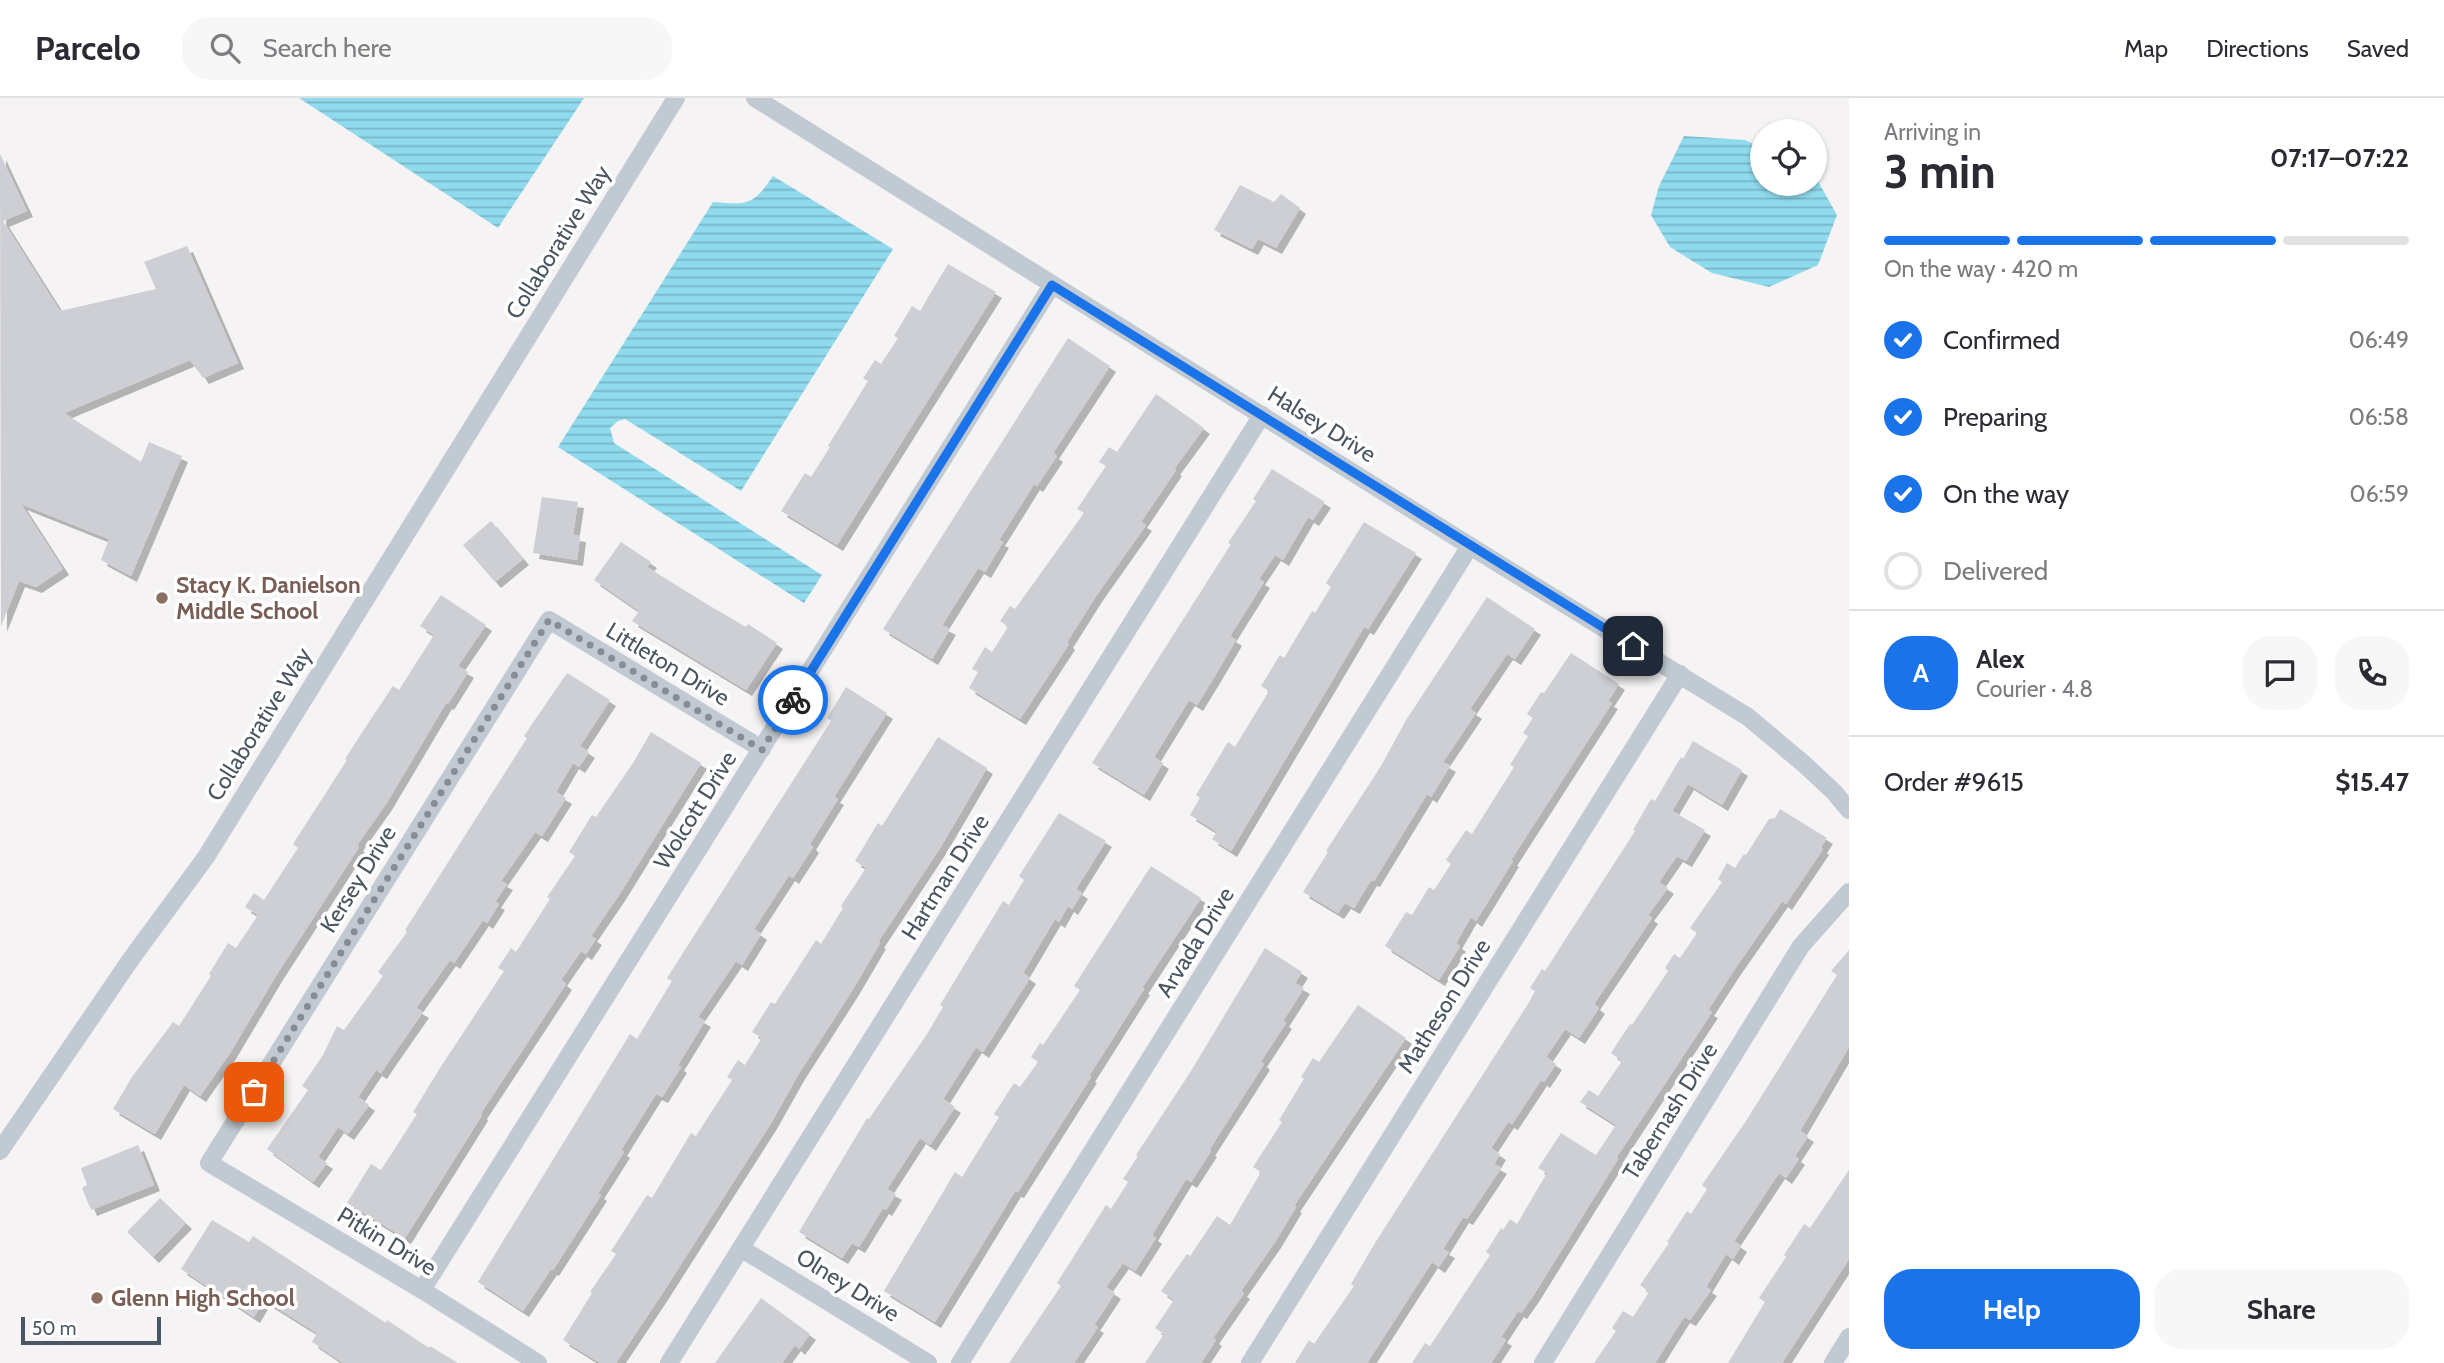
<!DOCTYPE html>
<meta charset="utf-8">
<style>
body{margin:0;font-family:Cabin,sans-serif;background:#f7f7f7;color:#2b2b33;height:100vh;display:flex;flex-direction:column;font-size:26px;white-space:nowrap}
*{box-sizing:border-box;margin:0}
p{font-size:23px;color:#7c7c81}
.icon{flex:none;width:38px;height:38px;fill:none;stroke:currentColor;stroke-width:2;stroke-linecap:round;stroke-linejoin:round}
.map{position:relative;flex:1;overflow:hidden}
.sheet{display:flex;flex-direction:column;background:#fff;width:595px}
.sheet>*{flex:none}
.fabs{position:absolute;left:1750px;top:21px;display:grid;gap:14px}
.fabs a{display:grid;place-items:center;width:77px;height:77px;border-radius:50%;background:#fff;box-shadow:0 2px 5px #0004;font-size:35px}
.scale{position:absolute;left:21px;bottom:18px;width:140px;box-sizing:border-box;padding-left:7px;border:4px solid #4a5661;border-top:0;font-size:19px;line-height:24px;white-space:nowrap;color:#4a5661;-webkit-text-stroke:5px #fff;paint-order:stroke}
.pin{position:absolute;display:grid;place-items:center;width:60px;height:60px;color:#fff;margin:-30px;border-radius:14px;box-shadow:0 4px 10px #0006}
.courier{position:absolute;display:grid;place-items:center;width:70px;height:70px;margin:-35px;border:5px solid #1a73e8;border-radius:50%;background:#fff;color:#222;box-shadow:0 2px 9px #0007}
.head em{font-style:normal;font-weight:800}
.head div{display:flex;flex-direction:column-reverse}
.head{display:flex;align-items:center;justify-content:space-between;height:119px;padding:0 35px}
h1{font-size:46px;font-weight:800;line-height:52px}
.bar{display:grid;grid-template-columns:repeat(4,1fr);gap:10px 7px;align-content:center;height:84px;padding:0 35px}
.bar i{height:9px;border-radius:5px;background:#e1e1e2}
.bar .active{background:#1a73e8}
.bar p{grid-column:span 4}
.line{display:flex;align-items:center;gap:18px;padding:0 35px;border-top:2px solid #e1e1e2}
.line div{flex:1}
.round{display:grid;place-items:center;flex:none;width:74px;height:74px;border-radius:28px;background:#f7f7f7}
ol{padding:0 35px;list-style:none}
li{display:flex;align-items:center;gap:21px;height:77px}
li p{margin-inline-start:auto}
li .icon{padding:7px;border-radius:50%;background:#1a73e8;color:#fff;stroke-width:4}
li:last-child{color:#7c7c81}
li i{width:38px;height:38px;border:4px solid #e1e1e2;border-radius:50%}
.cta{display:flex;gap:14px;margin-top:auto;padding:14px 35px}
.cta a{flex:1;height:80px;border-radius:28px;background:#1a73e8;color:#fff;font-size:28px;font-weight:800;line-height:80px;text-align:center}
.cta a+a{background:#f7f7f7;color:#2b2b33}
header{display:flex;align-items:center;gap:42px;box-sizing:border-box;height:98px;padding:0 35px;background:#fff;border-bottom:2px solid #e1e1e2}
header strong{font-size:33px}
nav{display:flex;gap:38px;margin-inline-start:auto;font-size:24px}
.search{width:490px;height:63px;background:#f7f7f7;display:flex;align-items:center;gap:18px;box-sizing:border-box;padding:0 24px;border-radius:28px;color:#7c7c81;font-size:26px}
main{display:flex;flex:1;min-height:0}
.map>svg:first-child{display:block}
.water{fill:url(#water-rules)}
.building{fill:#cdcfd5;filter:url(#shadow)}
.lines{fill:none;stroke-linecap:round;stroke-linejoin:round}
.minor{stroke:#c1cad2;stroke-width:18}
.done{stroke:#868d94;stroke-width:7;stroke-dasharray:0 12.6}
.route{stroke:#1a73e8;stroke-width:9}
.education-dot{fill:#8d6e63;stroke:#fff;stroke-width:2.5}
.labels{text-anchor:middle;stroke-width:7;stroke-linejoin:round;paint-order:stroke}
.street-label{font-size:23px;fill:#4a5661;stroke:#fff}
.education-label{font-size:23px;font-weight:bold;fill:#785e54;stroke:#fff;text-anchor:start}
</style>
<header>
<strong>Parcelo</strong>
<div class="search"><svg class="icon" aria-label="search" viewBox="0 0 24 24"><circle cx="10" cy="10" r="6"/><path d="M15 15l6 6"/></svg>Search here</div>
<nav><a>Map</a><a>Directions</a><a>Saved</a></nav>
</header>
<main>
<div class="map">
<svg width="1849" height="1265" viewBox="0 0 1849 1265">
<defs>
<pattern id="water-rules" width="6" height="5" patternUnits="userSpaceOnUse" patternTransform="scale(1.75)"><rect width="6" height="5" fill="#90daee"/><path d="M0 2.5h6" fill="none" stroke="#78b4c4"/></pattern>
<filter id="shadow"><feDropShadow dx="6" dy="6" stdDeviation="0" flood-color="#0004"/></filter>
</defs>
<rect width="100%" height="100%" fill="#f5f3f3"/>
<!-- water -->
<g class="water">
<path d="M299,0H584L498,130Z"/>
<path d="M1684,38L1745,42L1762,50V86H1815V78L1837,117L1818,167L1769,189L1712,175L1670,149L1651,117L1659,88Z"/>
<path d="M773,78L893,151L741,393L625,321L618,323L610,330L614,345L822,477L804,505L558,349L713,104C747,107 753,108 773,78Z"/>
</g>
<!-- building -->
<g class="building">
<path d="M0,56L27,113L3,123L60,213L156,191L144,164L187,148L238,265L203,280L190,262L64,315L141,364L149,344L182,358L131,478L101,462L109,441L21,406L63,471L36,489L19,483L1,528Z"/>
<path d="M1240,87L1274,104L1281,96L1300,110L1276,150L1258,141L1252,151L1214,132Z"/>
<path d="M948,166L996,194L837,447L781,413L805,375L811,379L830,349L828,348L868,283L863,280L875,262L881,266L898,240L894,238L912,208L920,213Z"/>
<path d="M1068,240L1110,268L1053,355L1057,358L1037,388L1034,386L999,442L1003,444L985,474L978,470L942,527L950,531L932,561L883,531Z"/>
<path d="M1156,296L1204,330L1174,371L1176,372L1141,424L1146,427L1096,498L1067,544L1069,546L1020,621L969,590L978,574L972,571L985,549L992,554L1008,529L1000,523L1010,508L1015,511L1084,415L1077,411L1106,368L1099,364L1109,349L1117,354Z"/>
<path d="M1272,371L1325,404L1313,422L1308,419L1283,462L1275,457L1259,481L1264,484L1230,538L1236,542L1216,576L1197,607L1189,602L1154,659L1163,665L1144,697L1092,665L1231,446L1228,445L1256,403L1253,401Z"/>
<path d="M542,399L578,404L573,437L580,438L577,462L533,455Z"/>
<path d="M491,423L523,461L495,484L463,447Z"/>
<path d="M1364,424L1416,455L1368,531L1364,529L1231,753L1212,741L1217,734L1190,717L1200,700L1196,697L1228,644L1235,649L1269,593L1261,588L1280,557L1284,560L1312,513L1315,515L1331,489L1326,485Z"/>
<path d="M621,444L651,464L647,469L705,505L746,529L748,526L777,545L746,592L632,523L639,513L594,482Z"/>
<path d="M441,497L486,527L458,568L468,574L448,606L446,605L386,706L357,747L359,749L277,876L230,955L200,998L184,987L155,1036L113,1011L132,979L173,924L179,928L211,878L209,876L228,845L236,850L258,817L245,809L254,795L264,802L298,750L293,746L347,662L345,661L365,630L393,588L399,592L434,537L420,528Z"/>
<path d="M1487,499L1535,531L1515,561L1507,556L1470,611L1476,615L1443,664L1450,668L1431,699L1427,696L1374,783L1371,782L1354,810L1345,805L1338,815L1303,794L1328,754L1326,753L1381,668L1406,622Z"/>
<path d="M1571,555L1619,586L1608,603L1612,605L1511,762L1513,763L1476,823L1471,819L1456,845L1460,848L1439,882L1385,848L1406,814L1412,817L1429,789L1434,792L1451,766L1446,762L1466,732L1472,736L1514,669L1510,667L1528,638L1523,635L1533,620L1527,616L1541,594L1544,595Z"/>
<path d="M567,575L610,602L580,648L589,654L579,669L573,665L556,694L566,700L542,738L535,734L501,783L507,786L495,804L499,806L487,825L483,822L454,865L450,862L416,910L423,914L391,960L381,975L376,972L358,999L369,1007L348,1036L338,1029L318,1059L327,1065L313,1084L267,1051L308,992L302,988L323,957L337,928L344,932L383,878L378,874L407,834L405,832L527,640L524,638Z"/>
<path d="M846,589L887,615L834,699L838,701L810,746L813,749L793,780L789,777L754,831L761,836L742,867L736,863L698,919L705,923L678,967L681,969L662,999L656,996L621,1052L624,1054L598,1095L601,1097L553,1172L551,1171L523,1213L478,1184L630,936L637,941L672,883L667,880L831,623L827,620Z"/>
<path d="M651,634L701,665L619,797L591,838L596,841L586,856L581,853L561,882L566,886L481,1015L482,1017L405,1140L347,1105L371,1066L381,1072L417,1016L413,1014L440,970L504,873L498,870L511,850L516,854L550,801L547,799L575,758L569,754L592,717L596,719L633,665Z"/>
<path d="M938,639L987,670L940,750L878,844L880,845L853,891L798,977L771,1025L662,1196L616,1265H600L563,1242L592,1195L590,1194L616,1156L611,1153L647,1097L652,1100L691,1035L696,1038L732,982L727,979L738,962L745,967L762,940L752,934L771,904L775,906L816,842L821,846L843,810L841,808L866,770L855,763L878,725L882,728Z"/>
<path d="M1693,643L1742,672L1722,707L1688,686L1672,713L1705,732L1686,763L1677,758L1659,784L1668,790L1648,817L1652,820L1594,906L1599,910L1579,940L1565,931L1546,959L1556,966L1544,984L1541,982L1512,1026L1508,1024L1491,1050L1500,1056L1494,1066L1501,1070L1467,1121L1463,1119L1443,1151L1449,1154L1439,1169L1432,1164L1367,1265H1295L1309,1242L1314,1246L1354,1188L1351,1186L1375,1145L1528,906L1535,893L1530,890L1542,871L1545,873L1635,733L1633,732L1651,701L1655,703L1681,659L1683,661Z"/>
<path d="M1780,711L1827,740L1821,749L1823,751L1786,806L1782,803L1734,872L1708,912L1712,914L1616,1060L1618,1061L1533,1198L1521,1215L1518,1213L1501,1239L1506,1242L1491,1265H1412L1425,1245L1430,1248L1455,1210L1490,1157L1486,1154L1501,1130L1503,1132L1510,1121L1517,1126L1547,1075L1538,1070L1561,1035L1596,1057L1616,1027L1580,1004L1589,992L1598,998L1622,963L1611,955L1630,926L1632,927L1668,873L1665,870L1674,856L1680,860L1697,835L1690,830L1722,784L1718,781L1727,765L1735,770L1744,756L1746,757L1769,721L1775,720Z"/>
<path d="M1059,715L1106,743L1076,791L1082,795L1072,811L1068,808L1059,824L1055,821L1023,875L1030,880L983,954L976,949L943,1001L955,1009L930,1047L920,1040L887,1091L896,1096L886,1112L883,1110L859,1149L852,1145L842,1160L799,1134L867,1020L869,1021L927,936L943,909L940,907L1003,803L1009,807L1024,782L1019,778Z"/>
<path d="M1151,768L1201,800L1142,890L1144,891L1089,978L1091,979L1018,1094L1015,1093L935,1224L884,1193L955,1074L962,1079L999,1019L994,1016L1014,985L1020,989L1038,964L1031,959L1040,945L1043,947L1080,892L1074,888Z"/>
<path d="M1265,850L1302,874L1295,885L1304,890L1283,923L1286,925L1261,963L1264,966L1209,1052L1211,1053L1191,1084L1186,1081L1152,1137L1156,1140L1135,1173L1123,1165L1106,1189L1115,1195L1094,1227L1098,1229L1074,1265H1009L1061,1188L1057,1185L1106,1107L1111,1111L1128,1084L1123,1081L1138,1058L1136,1057L1191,973Z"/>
<path d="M1849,852V949L1800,1033L1808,1038L1795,1058L1799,1061L1786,1080L1779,1075L1734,1143L1741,1148L1733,1161L1726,1156L1706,1189L1711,1192L1690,1222L1684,1219L1655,1265H1594L1616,1233L1612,1230L1623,1213L1633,1219L1649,1194L1640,1187L1669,1145L1667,1144L1687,1113L1691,1116L1707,1091L1702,1087L1746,1023L1837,877L1831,873Z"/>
<path d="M1358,907L1406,940L1294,1108L1296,1109L1275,1144L1241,1193L1244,1195L1213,1240L1216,1242L1201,1265H1145L1164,1236L1155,1230L1174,1202L1161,1193L1187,1156L1190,1158L1217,1118L1230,1127L1261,1074L1253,1069L1282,1024L1279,1022L1304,981L1301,979L1313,960L1319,964Z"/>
<path d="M138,1047L154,1087L91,1112L82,1090L87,1087L81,1070Z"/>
<path d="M1849,1072V1161L1782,1265H1728L1765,1204L1759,1200L1786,1159L1784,1157L1804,1126L1810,1130Z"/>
<path d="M160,1100L186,1125L153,1159L127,1134Z"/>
<path d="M212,1122L249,1144L253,1138L386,1225L387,1222L429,1250L430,1248L458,1265H343L312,1244L317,1235L264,1202L254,1219L181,1171Z"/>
<path d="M761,1200L810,1236L799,1251L795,1247L782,1265H715Z"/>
</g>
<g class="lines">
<!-- minor -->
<g class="minor">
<path d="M755,0L1470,448L1748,619L1804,666L1834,694L1849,712"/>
<path d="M0,1053L131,861L206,759L676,0"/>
<path d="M742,1151L928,1265"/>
<path d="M422,1192L1052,187"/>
<path d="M538,1265L422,1192L209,1065L549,522L762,651"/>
<path d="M669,1265L1262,317"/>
<path d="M960,1265L1470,448"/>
<path d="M1250,1265L1680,576"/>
<path d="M1543,1265L1801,848L1849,794"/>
<path d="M1833,1265L1849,1239"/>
</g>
</g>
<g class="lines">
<!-- done -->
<path class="done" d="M254,994L549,522L762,652L793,602"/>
<!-- route -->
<path class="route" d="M793,602L1052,187L1633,548"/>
</g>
<!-- markers -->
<g class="education-dot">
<circle cx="162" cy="500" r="7"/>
<circle cx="97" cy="1200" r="7"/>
</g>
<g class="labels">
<!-- street labels -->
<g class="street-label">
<text transform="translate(558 144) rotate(-58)" y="8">Collaborative Way</text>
<text transform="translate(1322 326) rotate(32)" y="8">Halsey Drive</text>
<text transform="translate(668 566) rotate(31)" y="8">Littleton Drive</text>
<text transform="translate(259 626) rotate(-58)" y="8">Collaborative Way</text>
<text transform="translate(695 712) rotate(-58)" y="8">Wolcott Drive</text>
<text transform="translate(945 779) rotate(-58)" y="8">Hartman Drive</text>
<text transform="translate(358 781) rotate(-58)" y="8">Kersey Drive</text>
<text transform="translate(1195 844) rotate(-58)" y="8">Arvada Drive</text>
<text transform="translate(1444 908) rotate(-58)" y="8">Matheson Drive</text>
<text transform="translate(1670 1013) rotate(-58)" y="8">Tabernash Drive</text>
<text transform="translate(387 1143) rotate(31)" y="8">Pitkin Drive</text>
<text transform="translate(848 1187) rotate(32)" y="8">Olney Drive</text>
</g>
<!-- education labels -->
<g class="education-label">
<text x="176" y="495">Stacy K. Danielson<tspan x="176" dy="26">Middle School</tspan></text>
<text x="111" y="1208">Glenn High School</text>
</g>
</g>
</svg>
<div class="fabs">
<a><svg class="icon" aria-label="locate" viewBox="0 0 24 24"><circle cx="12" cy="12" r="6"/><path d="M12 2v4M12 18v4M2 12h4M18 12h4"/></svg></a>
</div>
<div class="scale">50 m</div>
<div class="pin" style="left:254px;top:994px;background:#ea580c"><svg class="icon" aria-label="bag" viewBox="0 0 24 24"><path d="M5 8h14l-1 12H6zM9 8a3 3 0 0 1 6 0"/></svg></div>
<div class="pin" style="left:1633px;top:548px;background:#1f2937"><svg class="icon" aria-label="home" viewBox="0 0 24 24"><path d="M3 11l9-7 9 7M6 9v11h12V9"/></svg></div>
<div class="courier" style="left:793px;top:602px"><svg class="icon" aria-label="bike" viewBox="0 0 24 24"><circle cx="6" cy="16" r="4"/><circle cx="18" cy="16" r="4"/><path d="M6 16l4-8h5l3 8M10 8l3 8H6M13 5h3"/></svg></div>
</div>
<section class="sheet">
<div class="head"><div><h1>3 min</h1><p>Arriving in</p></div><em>07:17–07:22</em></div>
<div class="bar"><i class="active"></i><i class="active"></i><i class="active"></i><i></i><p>On the way · 420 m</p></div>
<ol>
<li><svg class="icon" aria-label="check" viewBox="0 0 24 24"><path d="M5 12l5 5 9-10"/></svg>Confirmed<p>06:49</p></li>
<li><svg class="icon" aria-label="check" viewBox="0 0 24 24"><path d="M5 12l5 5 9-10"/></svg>Preparing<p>06:58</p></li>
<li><svg class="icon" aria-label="check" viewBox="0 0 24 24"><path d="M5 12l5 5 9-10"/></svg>On the way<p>06:59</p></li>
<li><i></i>Delivered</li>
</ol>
<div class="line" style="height:126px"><b class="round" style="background:#1a73e8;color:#fff">A</b><div><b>Alex</b><p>Courier · 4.8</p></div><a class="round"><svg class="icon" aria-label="chat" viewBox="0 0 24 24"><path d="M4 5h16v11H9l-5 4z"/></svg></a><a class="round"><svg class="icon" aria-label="phone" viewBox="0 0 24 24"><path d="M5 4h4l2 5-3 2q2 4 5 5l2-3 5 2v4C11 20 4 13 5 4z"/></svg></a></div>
<div class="line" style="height:91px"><div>Order #9615</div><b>$15.47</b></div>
<div class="cta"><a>Help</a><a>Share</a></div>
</section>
</main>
